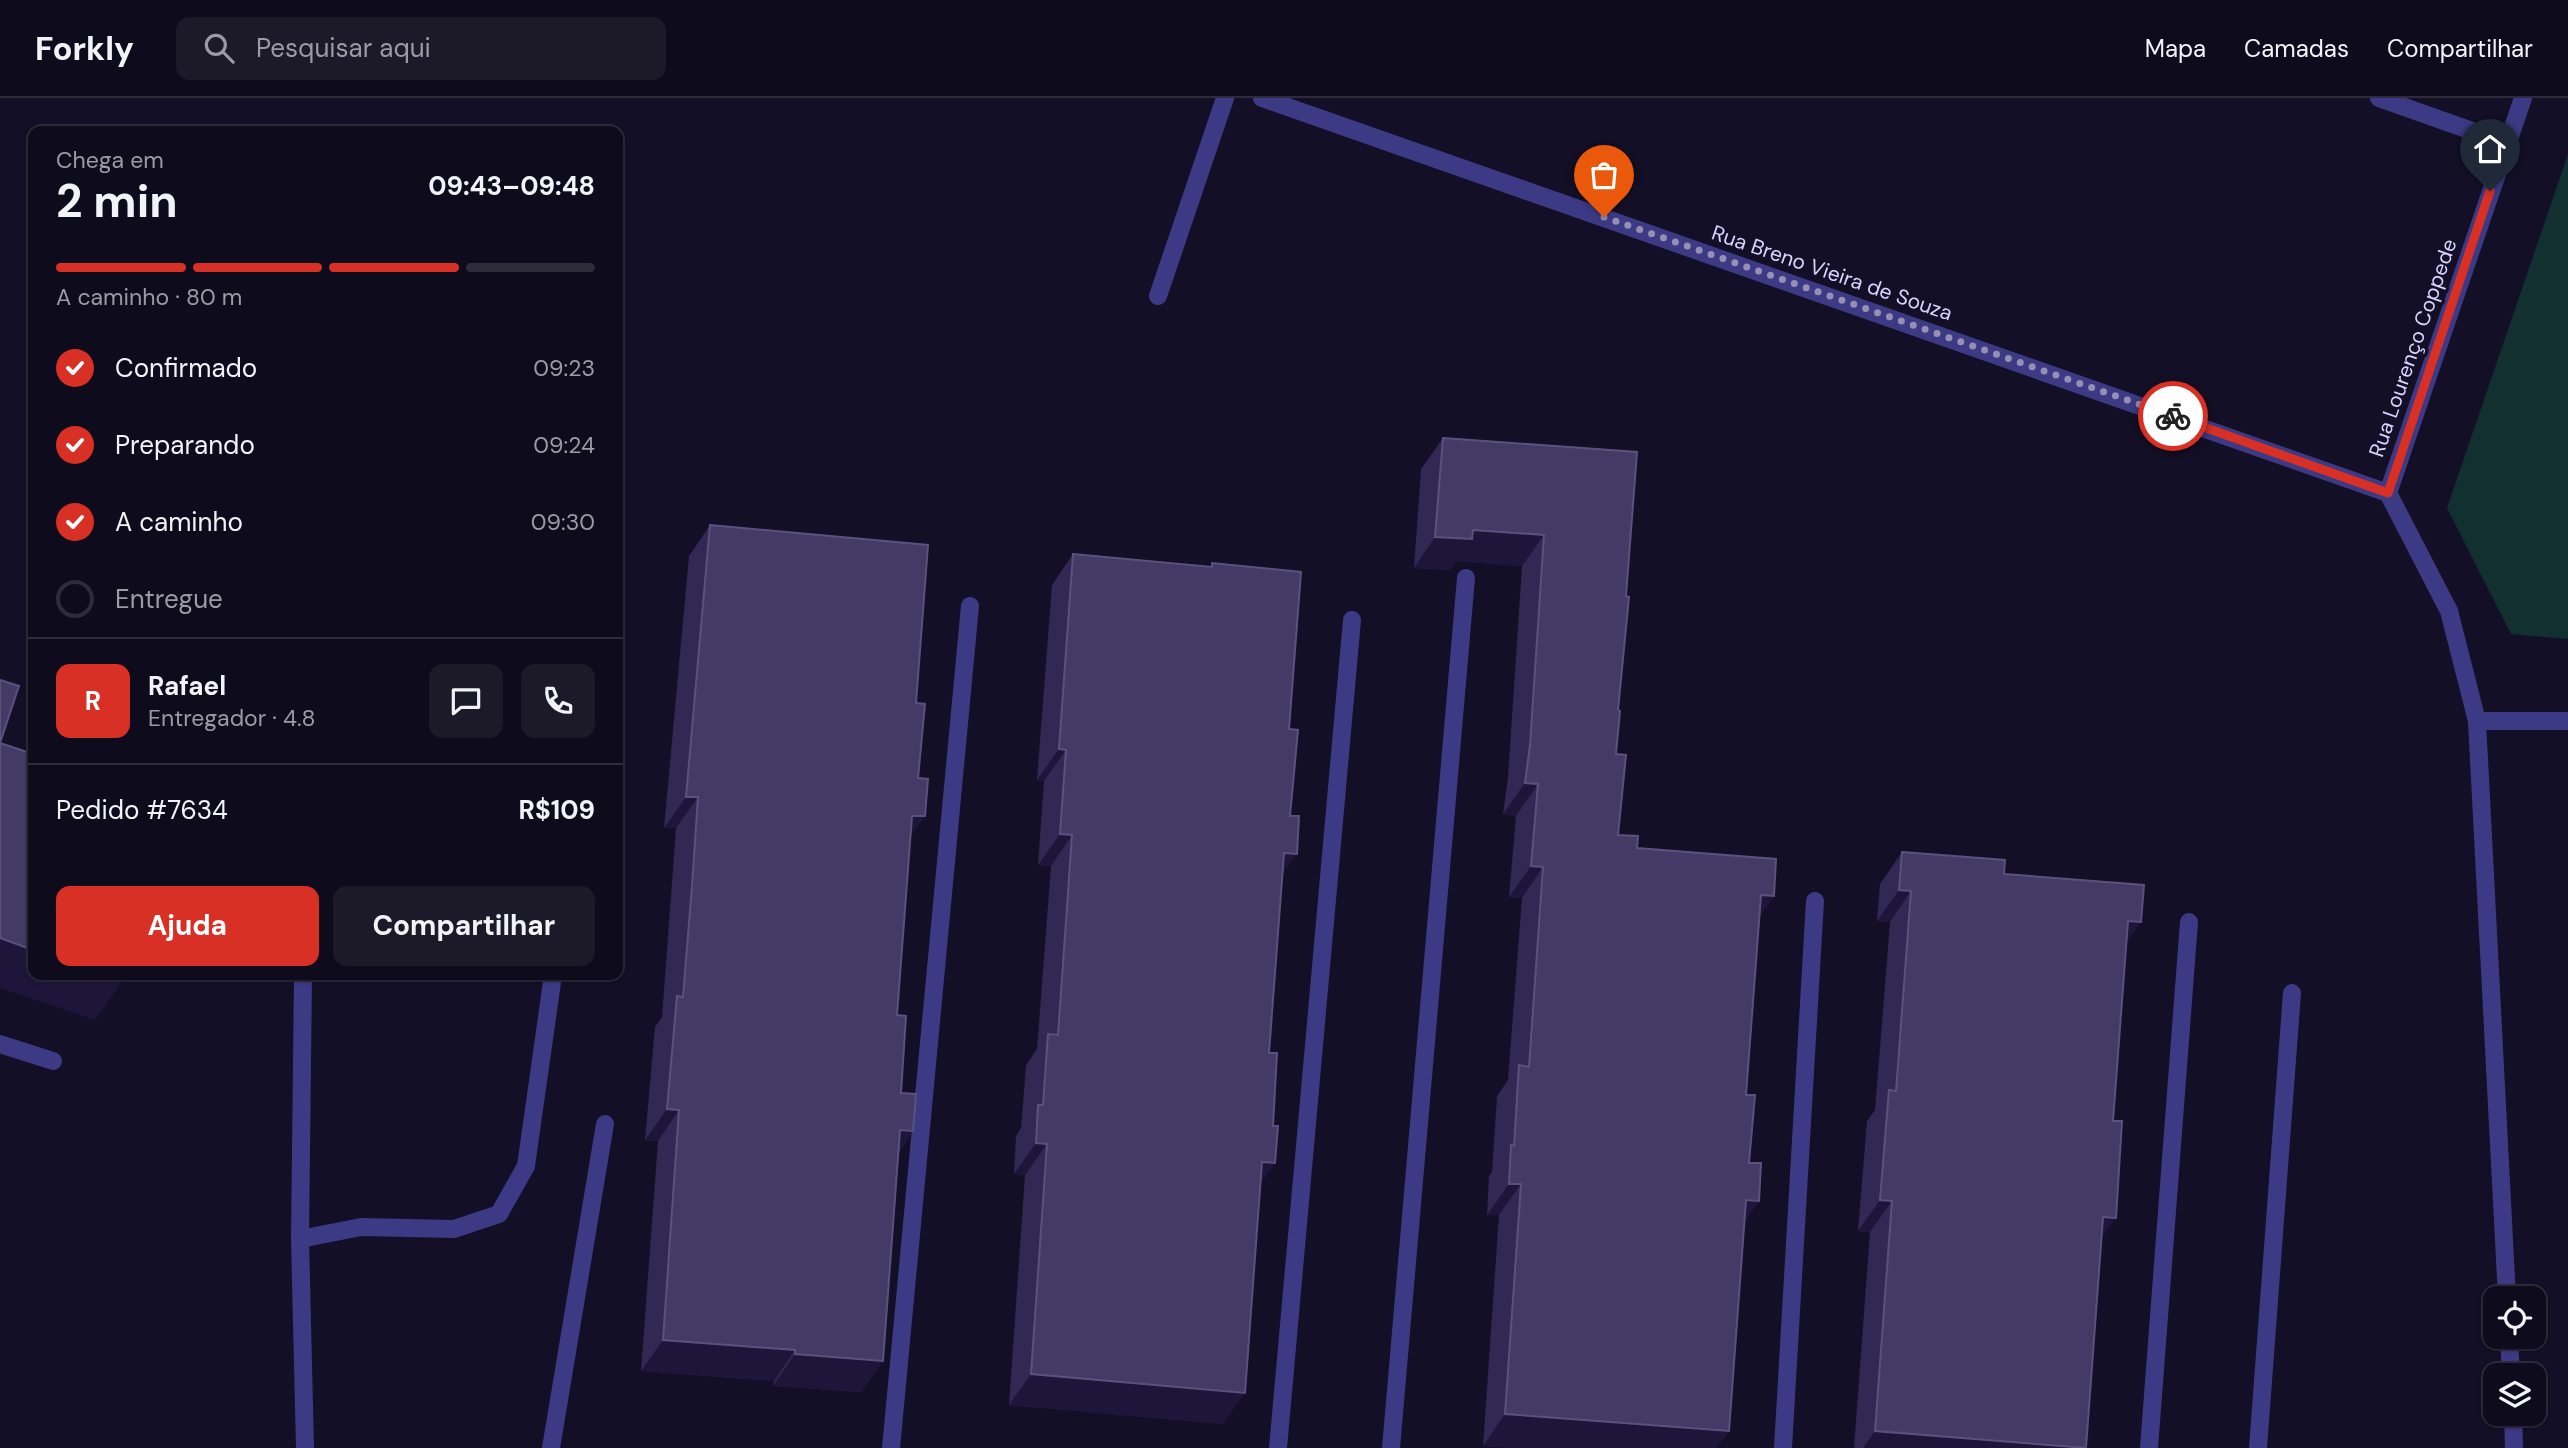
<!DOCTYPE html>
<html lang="pt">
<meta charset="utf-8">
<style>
body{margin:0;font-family:"DM Sans",sans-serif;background:#1c1929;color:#f1f3f6;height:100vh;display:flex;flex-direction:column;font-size:26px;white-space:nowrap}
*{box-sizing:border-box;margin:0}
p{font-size:23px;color:#9b9ba3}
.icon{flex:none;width:38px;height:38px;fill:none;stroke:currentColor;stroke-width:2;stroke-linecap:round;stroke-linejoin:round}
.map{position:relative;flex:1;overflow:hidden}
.side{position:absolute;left:28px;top:28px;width:595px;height:854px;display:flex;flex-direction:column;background:#0e0b1c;border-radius:14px;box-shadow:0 2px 5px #0004,0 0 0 2px #2e2b3b}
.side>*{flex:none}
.tools{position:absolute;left:2483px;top:1188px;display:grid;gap:14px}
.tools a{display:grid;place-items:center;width:63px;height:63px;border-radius:14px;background:#0e0b1c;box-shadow:0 2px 5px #0004,0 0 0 2px #2e2b3b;font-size:35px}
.pin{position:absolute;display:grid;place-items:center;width:60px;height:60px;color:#fff;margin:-72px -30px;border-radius:50% 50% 50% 0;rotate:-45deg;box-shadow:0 0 7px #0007}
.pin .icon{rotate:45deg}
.courier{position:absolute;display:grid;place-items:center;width:70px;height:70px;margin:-35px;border:5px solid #d93025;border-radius:50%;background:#fff;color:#222;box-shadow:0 2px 9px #0007}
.overview em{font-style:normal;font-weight:700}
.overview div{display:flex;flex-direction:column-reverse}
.overview{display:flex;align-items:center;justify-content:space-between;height:119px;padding:0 28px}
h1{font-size:46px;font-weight:700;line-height:52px}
.bar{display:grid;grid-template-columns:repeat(4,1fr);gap:10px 7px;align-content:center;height:84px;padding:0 28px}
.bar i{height:9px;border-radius:5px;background:#2e2b3b}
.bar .active{background:#d93025}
.bar p{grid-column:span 4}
.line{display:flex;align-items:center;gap:18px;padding:0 28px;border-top:2px solid #2e2b3b}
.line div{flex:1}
.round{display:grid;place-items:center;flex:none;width:74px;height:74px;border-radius:14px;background:#1c1929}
ol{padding:0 28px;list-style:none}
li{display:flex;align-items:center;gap:21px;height:77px}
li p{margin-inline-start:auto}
li .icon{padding:7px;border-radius:50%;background:#d93025;color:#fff;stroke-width:4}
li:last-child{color:#9b9ba3}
li i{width:38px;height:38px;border:4px solid #2e2b3b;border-radius:50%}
.primary-button{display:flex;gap:14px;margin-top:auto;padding:14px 28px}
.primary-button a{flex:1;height:80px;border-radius:14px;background:#d93025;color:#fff;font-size:28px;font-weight:700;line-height:80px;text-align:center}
.primary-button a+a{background:#1c1929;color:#f1f3f6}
header{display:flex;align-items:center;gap:42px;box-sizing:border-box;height:98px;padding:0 35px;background:#0e0b1c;border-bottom:2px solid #2e2b3b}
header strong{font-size:33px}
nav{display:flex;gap:38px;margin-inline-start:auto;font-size:24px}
.search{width:490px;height:63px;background:#1c1929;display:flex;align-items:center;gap:18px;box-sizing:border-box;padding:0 24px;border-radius:14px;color:#9b9ba3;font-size:26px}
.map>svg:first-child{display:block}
.green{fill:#12302f}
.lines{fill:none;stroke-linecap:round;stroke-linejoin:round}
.service{stroke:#3d3a85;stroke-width:18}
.minor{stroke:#3d3a85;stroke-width:18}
.wall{fill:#312854}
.shaded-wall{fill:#1d163a}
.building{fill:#433a66;stroke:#5a527e;stroke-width:2}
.done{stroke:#948fb3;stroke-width:7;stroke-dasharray:0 12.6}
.route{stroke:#d93025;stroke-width:9}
.labels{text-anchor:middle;stroke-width:7;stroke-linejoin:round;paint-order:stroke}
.street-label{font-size:21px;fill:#d9d4ff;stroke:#130f26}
</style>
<header>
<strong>Forkly</strong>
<div class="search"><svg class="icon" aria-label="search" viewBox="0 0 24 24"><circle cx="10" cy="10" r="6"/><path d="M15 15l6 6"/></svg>Pesquisar aqui</div>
<nav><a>Mapa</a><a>Camadas</a><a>Compartilhar</a></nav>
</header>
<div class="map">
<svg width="2568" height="1350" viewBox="0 0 2568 1350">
<rect width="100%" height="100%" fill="#130f26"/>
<!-- green -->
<path class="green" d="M2568,56V541L2511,536L2447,410Z"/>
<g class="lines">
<!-- service -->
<g class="service">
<path d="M303,877L300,1141L305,1350"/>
<path d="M0,946L53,963"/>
<path d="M300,1141L361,1129L454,1131L499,1116L526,1068L553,877"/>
</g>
<!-- minor -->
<g class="minor">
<path d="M1262,0L2388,395"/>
<path d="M2379,0L2506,45"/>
<path d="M1158,198L1225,0"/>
<path d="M2388,395L2449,513L2477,623L2507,1200"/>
<path d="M2388,395L2523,0"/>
<path d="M2477,623H2568"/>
<path d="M2509,1239L2511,1278"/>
<path d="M2513,1316L2514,1350"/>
<path d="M551,1350L605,1026"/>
<path d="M891,1350L970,508"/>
<path d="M1278,1350L1352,522"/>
<path d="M1391,1350L1466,480"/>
<path d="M1783,1350L1815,803"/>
<path d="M2149,1350L2189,824"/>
<path d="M2258,1350L2292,895"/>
</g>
</g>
<!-- wall -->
<g class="wall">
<path d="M1443,340L1626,498L1618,612L1616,656L1618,737L1637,750L1774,798L1759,819L1746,997L1749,1065L1759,1103L1744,1124L1729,1333L1716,1350H1517L1483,1348L1499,1117H1487L1489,1078L1492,1074L1497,998L1508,982L1522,800L1509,799L1516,718L1503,716L1508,679L1522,468L1456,463L1450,472L1414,470L1421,371Z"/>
<path d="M710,427L916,605L910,739L897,917L901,995L913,1033L899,1054L883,1263L861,1294L773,1288L774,1283L641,1273L658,1043L645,1042L655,929L662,919L676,730H664L689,458Z"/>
<path d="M1073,456L1210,469L1212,465L1289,631L1282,777L1269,955L1275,1065L1260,1086L1223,1326L1009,1307L1025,1077L1014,1076L1016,1038L1021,1030L1026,967L1037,951L1051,768L1038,767L1044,683L1037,682L1052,487Z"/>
<path d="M1902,754L2004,776L2126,845L2102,1140L2086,1350H1854L1870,1134L1858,1133L1867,1023L1875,1012L1890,824L1877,823L1880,786Z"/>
</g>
<!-- shaded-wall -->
<g class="shaded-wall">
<path d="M1473,432L1544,437L1522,468L1456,463L1450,472L1414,470L1435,439Z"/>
<path d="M1059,651L1066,652L1044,683L1037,682Z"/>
<path d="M1525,685L1538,686L1516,718L1503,716Z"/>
<path d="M686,699H698L676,730H664Z"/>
<path d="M912,718H925L903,749Z"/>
<path d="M1060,736L1072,737L1051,768L1038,767Z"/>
<path d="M1284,755L1297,756L1275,787Z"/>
<path d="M1531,768L1543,769L1522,800L1509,799Z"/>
<path d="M1899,792L1911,793L1890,824L1877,823Z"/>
<path d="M1761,797L1774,798L1752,829Z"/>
<path d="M2128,823L2141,824L2119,855Z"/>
<path d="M0,840L33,852V877H106L123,882L95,922L0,890Z"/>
<path d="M667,1011L679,1012L658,1043L645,1042Z"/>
<path d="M900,1032L913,1033L892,1064Z"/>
<path d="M1036,1045L1047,1046L1025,1077L1014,1076Z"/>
<path d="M1262,1064L1275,1065L1253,1096Z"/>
<path d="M1509,1086H1521L1499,1117H1487Z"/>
<path d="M1746,1102L1759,1103L1737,1134Z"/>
<path d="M1880,1102L1892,1103L1870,1134L1858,1133Z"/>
<path d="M2103,1119L2116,1120L2094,1151Z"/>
<path d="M663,1242L795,1252L774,1283L641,1273Z"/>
<path d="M795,1256L883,1263L861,1294L773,1288Z"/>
<path d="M1031,1276L1245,1295L1223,1326L1009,1307Z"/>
<path d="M1505,1316L1729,1333L1716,1350H1517L1483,1348Z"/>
<path d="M1875,1333L2086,1350H1863Z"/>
</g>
<!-- building -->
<g class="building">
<path d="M1443,340L1637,354L1626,498L1629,499L1618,612L1620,613L1616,656L1626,657L1618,737L1638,738L1637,750L1776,761L1774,798L1761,797L1746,997H1755L1749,1065H1761L1759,1103L1746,1102L1729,1333L1505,1316L1521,1086H1509L1511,1047L1514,1048L1519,967L1529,969L1543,769L1531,768L1538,686L1525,685L1530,647L1544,437L1473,432L1472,441L1435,439Z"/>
<path d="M710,427L928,447L916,605L925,606L918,680L928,681L925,718H912L897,917L906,918L901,995L916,996L913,1033L900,1032L883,1263L795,1256V1252L663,1242L679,1012L667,1011L677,898L683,899L692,788L698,699H686Z"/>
<path d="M1073,456L1212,469V465L1301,474L1289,631L1298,632L1290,718H1299L1297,756L1284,755L1269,955H1277L1273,1028H1278L1275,1065L1262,1064L1245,1295L1031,1276L1047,1046L1036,1045L1038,1007H1043L1048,936L1058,937L1072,737L1060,736L1066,652L1059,651Z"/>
<path d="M0,582L19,588L0,645L33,656V852L0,840Z"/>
<path d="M1902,754L2005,762L2004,776L2144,787L2141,824L2128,823L2113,1023H2122L2116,1120L2103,1119L2086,1350L1875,1333L1892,1103L1880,1102L1889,992L1896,993L1911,793L1899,792Z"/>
<path d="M106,877H125L123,882Z"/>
</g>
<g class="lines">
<!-- done -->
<path class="done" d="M1604,119L2173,318"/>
<!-- route -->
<path class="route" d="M2173,318L2388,395L2490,93"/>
</g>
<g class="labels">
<!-- street labels -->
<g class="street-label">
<text transform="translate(1832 175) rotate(19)" y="7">Rua Breno Vieira de Souza</text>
<text transform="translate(2413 250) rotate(-71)" y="7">Rua Lourenço Coppede</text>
</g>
</g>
</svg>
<div class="tools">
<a><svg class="icon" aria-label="locate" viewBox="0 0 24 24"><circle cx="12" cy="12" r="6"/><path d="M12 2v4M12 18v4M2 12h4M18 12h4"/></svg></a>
<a><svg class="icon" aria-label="layers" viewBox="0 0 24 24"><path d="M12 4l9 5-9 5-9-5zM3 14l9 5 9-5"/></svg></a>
</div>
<div class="pin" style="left:1604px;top:119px;background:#ea580c"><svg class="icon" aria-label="bag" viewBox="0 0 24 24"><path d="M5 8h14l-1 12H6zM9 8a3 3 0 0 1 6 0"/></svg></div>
<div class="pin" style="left:2490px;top:93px;background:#1f2937"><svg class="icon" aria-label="home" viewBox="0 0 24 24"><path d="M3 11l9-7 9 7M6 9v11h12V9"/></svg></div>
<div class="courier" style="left:2173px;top:318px"><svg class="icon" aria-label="bike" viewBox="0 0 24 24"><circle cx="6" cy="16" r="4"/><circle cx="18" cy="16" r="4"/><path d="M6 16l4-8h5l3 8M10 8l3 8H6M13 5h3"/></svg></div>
<section class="side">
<div class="overview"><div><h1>2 min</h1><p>Chega em</p></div><em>09:43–09:48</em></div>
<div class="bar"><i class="active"></i><i class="active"></i><i class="active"></i><i></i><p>A caminho · 80 m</p></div>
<ol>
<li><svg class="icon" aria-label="check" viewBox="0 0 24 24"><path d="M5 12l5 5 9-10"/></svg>Confirmado<p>09:23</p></li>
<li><svg class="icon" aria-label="check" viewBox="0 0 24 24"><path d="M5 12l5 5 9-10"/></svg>Preparando<p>09:24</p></li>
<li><svg class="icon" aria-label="check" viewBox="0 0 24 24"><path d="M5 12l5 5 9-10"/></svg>A caminho<p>09:30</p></li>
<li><i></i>Entregue</li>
</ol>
<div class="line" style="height:126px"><b class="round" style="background:#d93025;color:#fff">R</b><div><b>Rafael</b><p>Entregador · 4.8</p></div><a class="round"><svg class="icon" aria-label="chat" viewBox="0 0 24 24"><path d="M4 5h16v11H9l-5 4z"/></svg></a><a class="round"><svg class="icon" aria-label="phone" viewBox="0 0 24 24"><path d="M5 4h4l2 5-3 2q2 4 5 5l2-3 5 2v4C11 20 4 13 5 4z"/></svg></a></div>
<div class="line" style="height:91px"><div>Pedido #7634</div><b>R$109</b></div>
<div class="primary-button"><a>Ajuda</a><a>Compartilhar</a></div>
</section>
</div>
